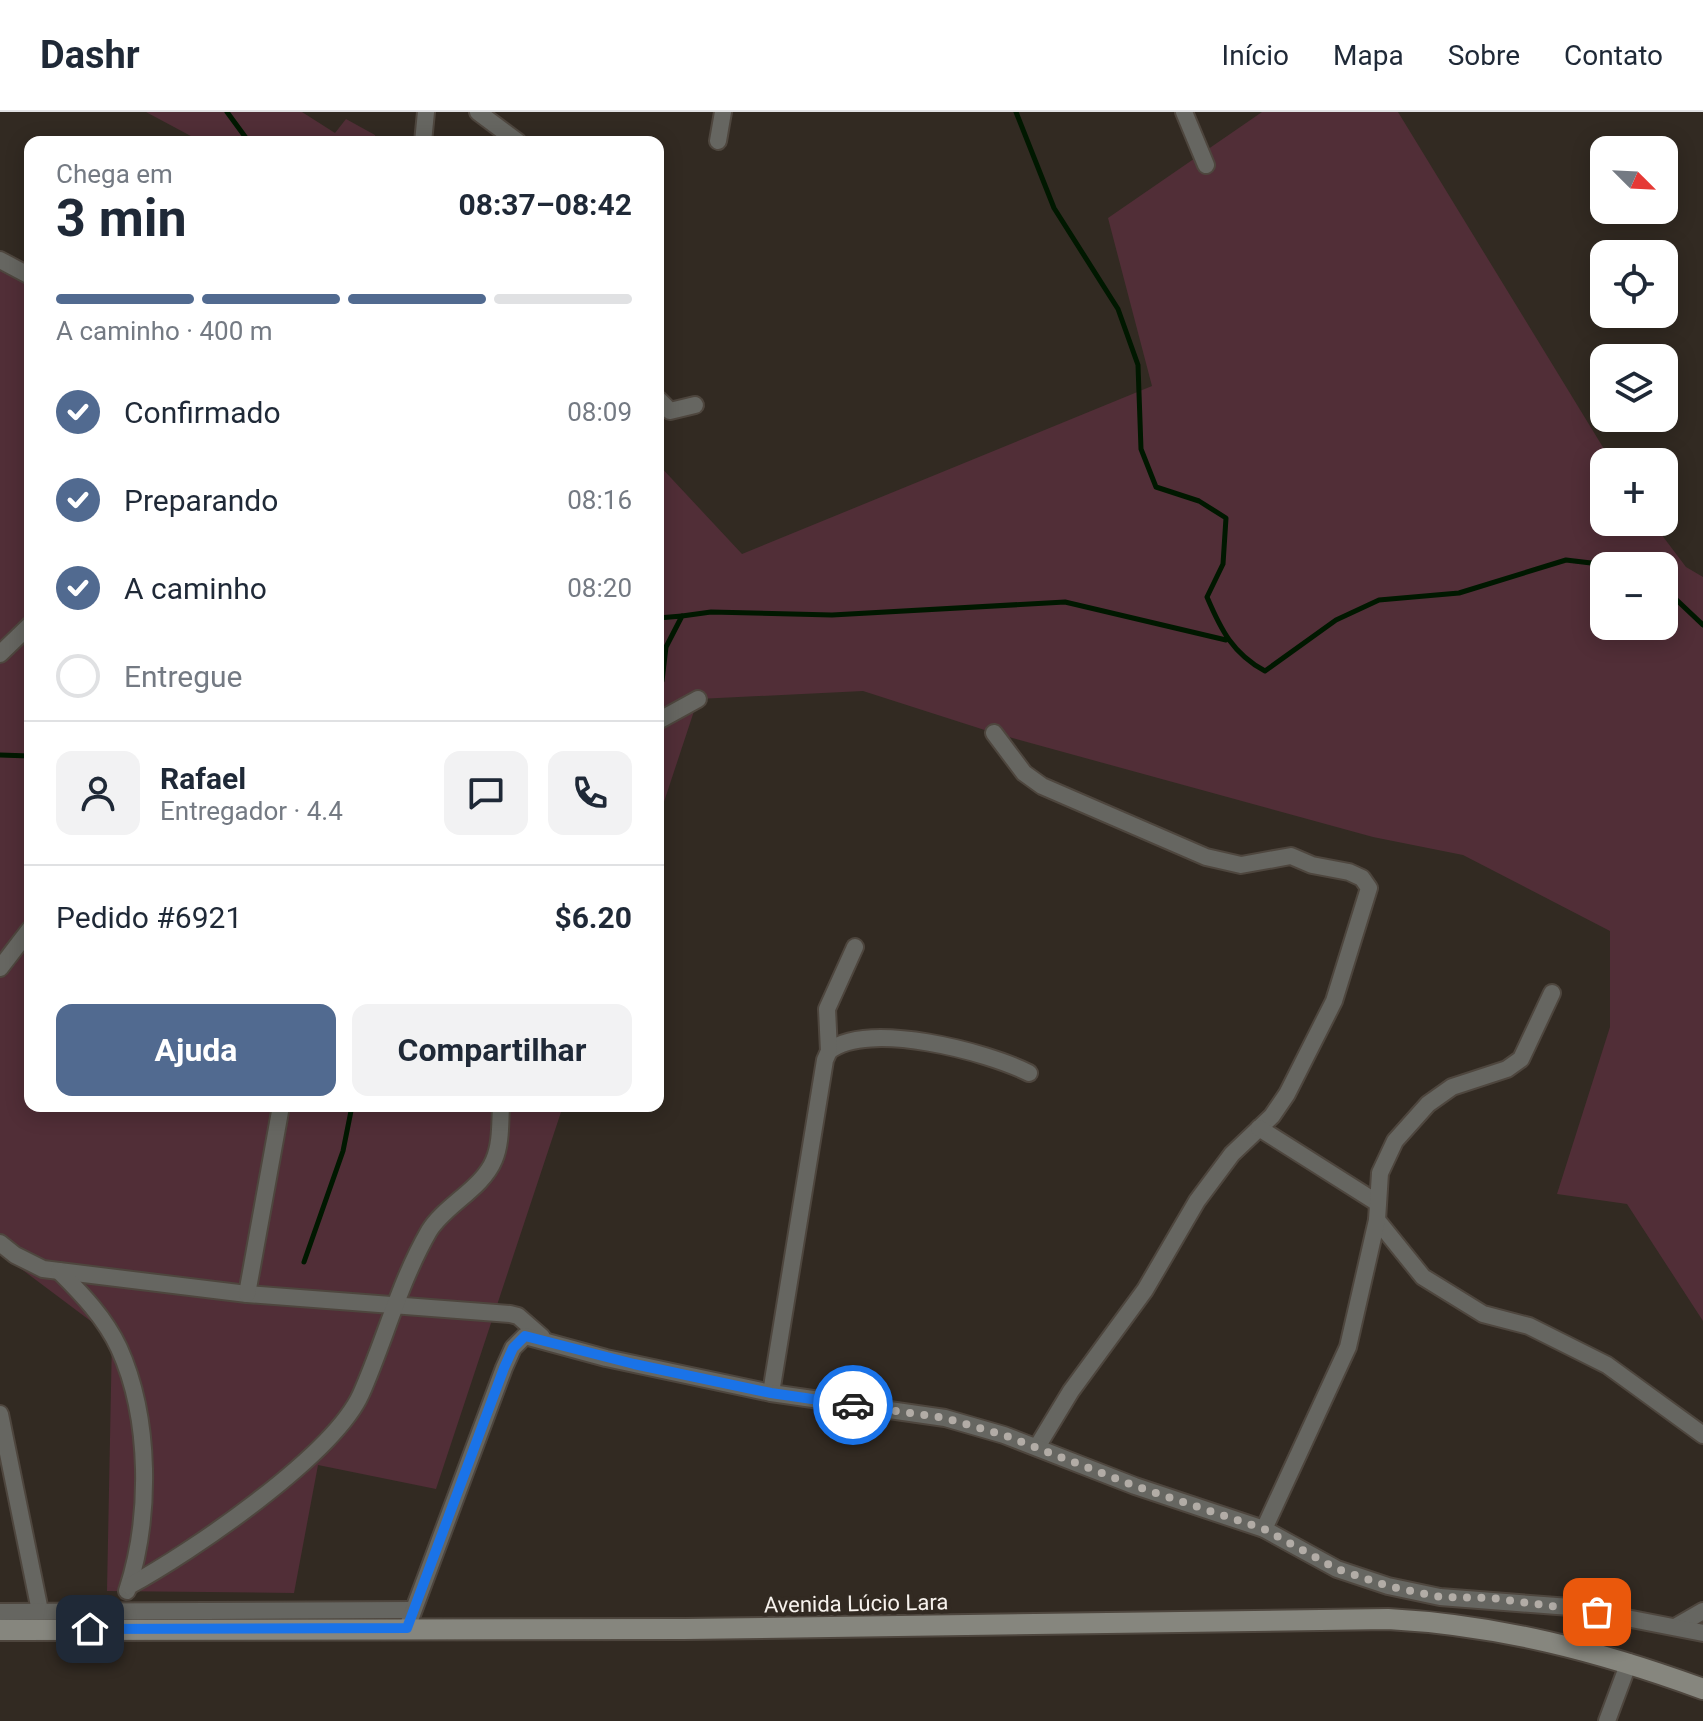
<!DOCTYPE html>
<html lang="pt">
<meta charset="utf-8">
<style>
body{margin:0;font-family:Roboto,sans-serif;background:#f2f2f3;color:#1f2937;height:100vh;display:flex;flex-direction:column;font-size:30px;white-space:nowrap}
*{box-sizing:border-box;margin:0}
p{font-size:26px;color:#747a83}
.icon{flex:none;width:44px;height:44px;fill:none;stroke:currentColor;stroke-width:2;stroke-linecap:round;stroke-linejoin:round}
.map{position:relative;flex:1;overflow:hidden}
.drawer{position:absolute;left:24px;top:24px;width:640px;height:976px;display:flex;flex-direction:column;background:#fff;border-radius:16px;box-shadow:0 4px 20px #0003}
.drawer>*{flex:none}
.needle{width:52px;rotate:114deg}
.tools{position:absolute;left:1590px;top:24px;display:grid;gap:16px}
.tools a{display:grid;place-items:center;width:88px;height:88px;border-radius:16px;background:#fff;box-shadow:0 4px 20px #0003;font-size:40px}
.pin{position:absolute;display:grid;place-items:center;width:68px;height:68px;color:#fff;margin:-34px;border-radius:16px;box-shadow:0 4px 12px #0006}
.courier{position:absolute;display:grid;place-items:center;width:80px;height:80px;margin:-40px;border:6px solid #1a73e8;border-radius:50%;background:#fff;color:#222;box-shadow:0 2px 10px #0007}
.head em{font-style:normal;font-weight:700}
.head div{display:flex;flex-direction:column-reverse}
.head{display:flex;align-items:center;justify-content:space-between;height:136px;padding:0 32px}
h1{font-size:52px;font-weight:700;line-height:60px}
.bar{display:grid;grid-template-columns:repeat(4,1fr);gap:12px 8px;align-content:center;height:96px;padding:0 32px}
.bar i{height:10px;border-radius:6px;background:#e0e1e3}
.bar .on{background:#516a90}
.bar p{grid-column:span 4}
.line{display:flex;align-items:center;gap:20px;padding:0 32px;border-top:2px solid #e0e1e3}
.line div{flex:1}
.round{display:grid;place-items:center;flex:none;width:84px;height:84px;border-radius:16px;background:#f2f2f3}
ol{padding:0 32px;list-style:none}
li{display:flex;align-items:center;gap:24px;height:88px}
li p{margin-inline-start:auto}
li .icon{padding:8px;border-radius:50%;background:#516a90;color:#fff;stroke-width:4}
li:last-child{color:#747a83}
li i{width:44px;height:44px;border:4px solid #e0e1e3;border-radius:50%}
.action{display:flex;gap:16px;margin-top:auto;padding:16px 32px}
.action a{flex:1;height:92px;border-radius:16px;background:#516a90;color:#fff;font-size:32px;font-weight:700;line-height:92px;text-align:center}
.action a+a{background:#f2f2f3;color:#1f2937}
header{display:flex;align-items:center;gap:48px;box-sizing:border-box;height:112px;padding:0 40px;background:#fff;border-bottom:2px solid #e0e1e3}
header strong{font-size:38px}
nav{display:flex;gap:44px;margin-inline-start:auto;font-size:28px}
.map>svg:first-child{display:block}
.green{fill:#512e37;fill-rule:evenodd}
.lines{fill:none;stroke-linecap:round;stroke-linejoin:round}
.stream{stroke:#001800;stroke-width:5}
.street-casing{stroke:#4e463e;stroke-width:20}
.secondary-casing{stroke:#4e463e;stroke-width:24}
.street{stroke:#666661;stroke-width:16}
.secondary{stroke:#86867e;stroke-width:20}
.done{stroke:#b2aca6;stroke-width:8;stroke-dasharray:0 14.4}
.route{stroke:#1a73e8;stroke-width:10}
.labels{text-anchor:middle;stroke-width:8;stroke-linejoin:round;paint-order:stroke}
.street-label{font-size:22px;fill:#f7f2ed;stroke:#322a22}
</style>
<header>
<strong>Dashr</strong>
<nav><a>Início</a><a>Mapa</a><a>Sobre</a><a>Contato</a></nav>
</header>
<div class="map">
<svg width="1703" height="1609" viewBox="0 0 1703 1609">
<rect width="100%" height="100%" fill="#322a22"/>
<!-- green -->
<g class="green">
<path d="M146,0H302L335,21L346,7L375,23L376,30H202Z"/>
<path d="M1262,0H1398L1612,350H1604V410H1652L1686,455L1703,465V1209L1627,1092L1557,1082L1610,915V819L1463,743L1373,725L994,621L863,579L698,587L658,708V352L742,442L1152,274L1108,106ZM1604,454H1664V514H1604Z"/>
<path d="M0,140L30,154V994H563L436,1377L318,1353L294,1481L107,1479L112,1225L0,1141Z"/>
</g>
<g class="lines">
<!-- stream -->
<g class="stream">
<path d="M227,0L249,30"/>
<path d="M1016,0L1054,96L1118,197L1138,253L1141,337L1156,375L1199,389L1226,406L1223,452L1207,485C1221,518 1233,542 1265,559L1336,508L1379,488L1459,481L1566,448L1616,454"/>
<path d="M1664,476L1703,513"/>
<path d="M658,506L682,504"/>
<path d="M658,570L662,569L666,535L682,504L711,500L832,503L1065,490L1226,528"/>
<path d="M0,643L30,644"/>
<path d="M304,1150L343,1039L352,994"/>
</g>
<defs>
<g id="street">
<path d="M478,0L518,30"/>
<path d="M1184,0L1206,53"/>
<path d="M718,29L723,0"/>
<path d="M423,30L426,0"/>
<path d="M0,148L30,164"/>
<path d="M658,287L670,299L695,293"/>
<path d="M0,542L30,513"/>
<path d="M658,609L698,587"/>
<path d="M994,621L1024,661L1042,674L1206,745L1241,753L1291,744L1312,753L1349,760L1362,766L1369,776L1334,889L1287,982L1272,1004L1232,1042L1197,1089L1145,1178L1071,1279L1037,1335"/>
<path d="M0,856L30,817"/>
<path d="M829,939C868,908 988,940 1029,961"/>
<path d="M1259,1016L1376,1090"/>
<path d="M1377,1108L1423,1165L1483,1202L1529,1214L1607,1253L1703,1323"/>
<path d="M0,1131L15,1143L43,1157L247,1182L510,1202L518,1204L542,1225"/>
<path d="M59,1159C82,1182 105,1206 119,1236C151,1307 151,1406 127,1479"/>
<path d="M247,1182L281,994"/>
<path d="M771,1281L825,948L829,939L827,897L855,835"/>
<path d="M0,1302L40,1499"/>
<path d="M1264,1417L1348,1235L1377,1108L1380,1061L1395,1029L1428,992L1452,975L1507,957L1521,947L1552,881"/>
<path d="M129,1474C190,1441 333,1344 361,1282C385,1228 399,1171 429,1119C445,1093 482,1077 494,1048C501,1032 500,1012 501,994"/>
<path d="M0,1500L412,1498"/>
<path d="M1677,1514L1703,1499"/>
<path d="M407,1516L504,1256L513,1236L525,1224L606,1246L771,1281L945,1306L1004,1323L1135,1374L1264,1417L1337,1457L1388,1474L1440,1485L1570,1495L1703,1521"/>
<path d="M1607,1609L1629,1550"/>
</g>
<path id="secondary" d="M0,1518L685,1517L1388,1507C1499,1513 1599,1539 1703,1577"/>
</defs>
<!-- street casing -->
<use href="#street" class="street-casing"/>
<!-- secondary casing -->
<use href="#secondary" class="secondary-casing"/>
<!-- street -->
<use href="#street" class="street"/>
<!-- secondary -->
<use href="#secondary" class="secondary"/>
</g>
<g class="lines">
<!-- done -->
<path class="done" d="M853,1293L945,1306L1004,1323L1135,1374L1264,1417L1337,1457L1388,1474L1440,1485L1491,1486L1597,1500"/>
<!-- route -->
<path class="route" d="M90,1517L407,1516L504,1256L513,1236L525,1224L634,1252L771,1281L853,1293"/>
</g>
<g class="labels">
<!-- street labels -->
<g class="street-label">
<text transform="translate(856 1491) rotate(-1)" y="8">Avenida Lúcio Lara</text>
</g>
</g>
</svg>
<div class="tools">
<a><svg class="needle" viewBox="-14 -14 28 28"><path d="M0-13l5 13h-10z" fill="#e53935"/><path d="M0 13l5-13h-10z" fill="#747a83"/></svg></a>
<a><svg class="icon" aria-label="locate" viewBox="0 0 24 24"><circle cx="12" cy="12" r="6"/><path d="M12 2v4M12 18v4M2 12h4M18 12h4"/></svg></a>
<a><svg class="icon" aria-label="layers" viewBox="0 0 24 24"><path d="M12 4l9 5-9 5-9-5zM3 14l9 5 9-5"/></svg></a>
<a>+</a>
<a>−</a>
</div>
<div class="pin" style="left:1597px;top:1500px;background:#ea580c"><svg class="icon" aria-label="bag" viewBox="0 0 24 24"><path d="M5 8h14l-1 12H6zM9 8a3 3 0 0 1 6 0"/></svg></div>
<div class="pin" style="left:90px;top:1517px;background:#1f2937"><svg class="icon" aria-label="home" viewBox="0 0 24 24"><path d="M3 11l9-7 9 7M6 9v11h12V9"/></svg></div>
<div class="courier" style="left:853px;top:1293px"><svg class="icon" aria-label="car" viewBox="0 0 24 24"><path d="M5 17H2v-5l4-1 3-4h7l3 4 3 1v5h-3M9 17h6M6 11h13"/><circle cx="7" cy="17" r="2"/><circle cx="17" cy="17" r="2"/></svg></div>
<section class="drawer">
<div class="head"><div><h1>3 min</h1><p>Chega em</p></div><em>08:37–08:42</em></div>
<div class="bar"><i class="on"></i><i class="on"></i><i class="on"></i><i></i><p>A caminho · 400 m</p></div>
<ol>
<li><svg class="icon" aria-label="check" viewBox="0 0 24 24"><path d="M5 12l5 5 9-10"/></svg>Confirmado<p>08:09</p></li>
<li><svg class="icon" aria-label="check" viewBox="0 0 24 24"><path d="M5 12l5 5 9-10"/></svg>Preparando<p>08:16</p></li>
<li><svg class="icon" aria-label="check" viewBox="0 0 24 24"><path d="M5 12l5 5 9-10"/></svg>A caminho<p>08:20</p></li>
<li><i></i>Entregue</li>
</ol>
<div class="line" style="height:144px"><a class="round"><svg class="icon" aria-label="person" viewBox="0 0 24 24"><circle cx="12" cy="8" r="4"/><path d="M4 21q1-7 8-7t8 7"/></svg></a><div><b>Rafael</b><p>Entregador · 4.4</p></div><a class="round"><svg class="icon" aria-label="chat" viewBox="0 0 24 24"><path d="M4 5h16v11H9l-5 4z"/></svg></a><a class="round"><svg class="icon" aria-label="phone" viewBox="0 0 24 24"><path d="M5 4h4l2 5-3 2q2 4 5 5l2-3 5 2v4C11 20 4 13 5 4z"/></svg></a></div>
<div class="line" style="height:104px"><div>Pedido #6921</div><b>$6.20</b></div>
<div class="action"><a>Ajuda</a><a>Compartilhar</a></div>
</section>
</div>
